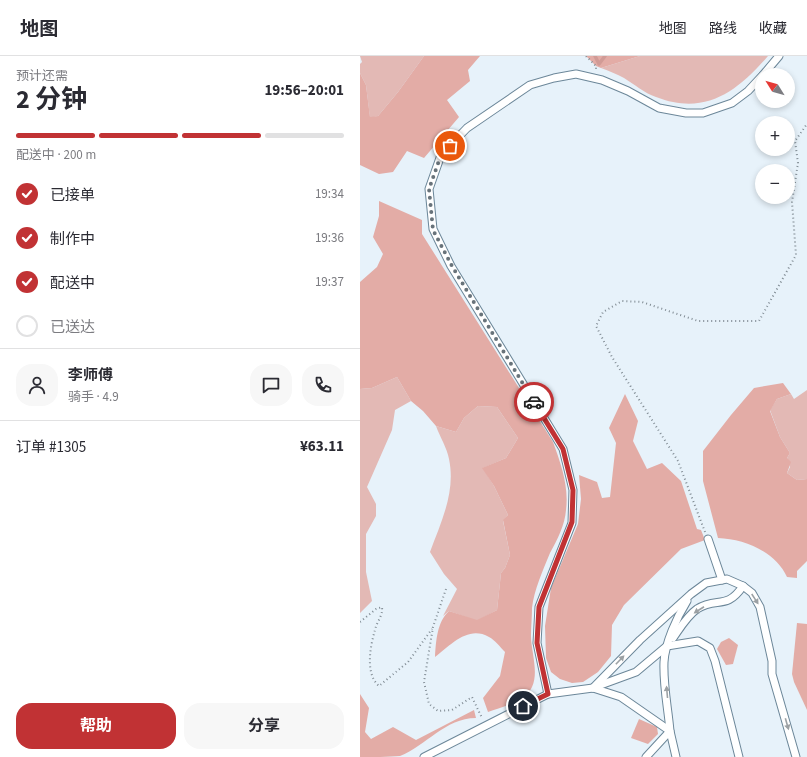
<!DOCTYPE html>
<html lang="zh">
<meta charset="utf-8">
<style>
body{margin:0;font-family:"Source Sans 3","Noto Sans SC",sans-serif;background:#f7f7f7;color:#2b2b33;height:100vh;display:flex;flex-direction:column;font-size:15px;white-space:nowrap}
*{box-sizing:border-box;margin:0}
p{font-size:13px;color:#7c7c81}
.icon{flex:none;width:22px;height:22px;fill:none;stroke:currentColor;stroke-width:2;stroke-linecap:round;stroke-linejoin:round}
.map{position:relative;flex:1;overflow:hidden}
.details{display:flex;flex-direction:column;background:#fff;width:360px}
.details>*{flex:none}
.needle{width:26px;rotate:307deg}
.controls{position:absolute;left:395px;top:12px;display:grid;gap:8px}
.controls a{display:grid;place-items:center;width:40px;height:40px;border-radius:50%;background:#fff;box-shadow:0 2px 6px #0003;font-size:20px}
.pin{position:absolute;display:grid;place-items:center;width:34px;height:34px;color:#fff;margin:-17px;border:2px solid #fff;border-radius:50%;box-shadow:0 1px 4px #0007}
.courier{position:absolute;display:grid;place-items:center;width:40px;height:40px;margin:-20px;border:3px solid #c13234;border-radius:50%;background:#fff;color:#222;box-shadow:0 1px 5px #0007}
.head em{font-style:normal;font-weight:700}
.head div{display:flex;flex-direction:column-reverse}
.head{display:flex;align-items:center;justify-content:space-between;height:68px;padding:0 16px}
h1{font-size:26px;font-weight:700;line-height:30px}
.bar{display:grid;grid-template-columns:repeat(4,1fr);gap:6px 4px;align-content:center;height:48px;padding:0 16px}
.bar i{height:5px;border-radius:3px;background:#e1e1e2}
.bar .selected{background:#c13234}
.bar p{grid-column:span 4}
.line{display:flex;align-items:center;gap:10px;padding:0 16px;border-top:1px solid #e1e1e2}
.line div{flex:1}
.round{display:grid;place-items:center;flex:none;width:42px;height:42px;border-radius:16px;background:#f7f7f7}
ol{padding:0 16px;list-style:none}
li{display:flex;align-items:center;gap:12px;height:44px}
li p{margin-inline-start:auto}
li .icon{padding:4px;border-radius:50%;background:#c13234;color:#fff;stroke-width:4}
li:last-child{color:#7c7c81}
li i{width:22px;height:22px;border:2px solid #e1e1e2;border-radius:50%}
.primary-button{display:flex;gap:8px;margin-top:auto;padding:8px 16px}
.primary-button a{flex:1;height:46px;border-radius:16px;background:#c13234;color:#fff;font-size:16px;font-weight:700;line-height:46px;text-align:center}
.primary-button a+a{background:#f7f7f7;color:#2b2b33}
header{display:flex;align-items:center;gap:24px;box-sizing:border-box;height:56px;padding:0 20px;background:#fff;border-bottom:1px solid #e1e1e2}
header strong{font-size:19px}
nav{display:flex;gap:22px;margin-inline-start:auto;font-size:14px}
main{display:flex;flex:1;min-height:0}
.map>svg:first-child{display:block}
.green{fill:#e3b9b5}
.forest{fill:#e3aca6}
.lines{fill:none;stroke-linecap:round;stroke-linejoin:round}
.stream{stroke:#d19b96;stroke-width:3.5}
.lane-casing{stroke:#6c8799;stroke-width:9}
.path{stroke:#818c94;stroke-width:2;stroke-dasharray:1 3;stroke-linecap:butt}
.lane{stroke:#fff;stroke-width:7}
.oneway{fill:#9ca1a4}
.done{stroke:#68737a;stroke-width:4;stroke-dasharray:0 7.2}
.route{stroke:#c13234;stroke-width:5}
</style>
<header>
<strong>地图</strong>
<nav><a>地图</a><a>路线</a><a>收藏</a></nav>
</header>
<main>
<section class="details">
<div class="head"><div><h1>2 分钟</h1><p>预计还需</p></div><em>19:56–20:01</em></div>
<div class="bar"><i class="selected"></i><i class="selected"></i><i class="selected"></i><i></i><p>配送中 · 200 m</p></div>
<ol>
<li><svg class="icon" aria-label="check" viewBox="0 0 24 24"><path d="M5 12l5 5 9-10"/></svg>已接单<p>19:34</p></li>
<li><svg class="icon" aria-label="check" viewBox="0 0 24 24"><path d="M5 12l5 5 9-10"/></svg>制作中<p>19:36</p></li>
<li><svg class="icon" aria-label="check" viewBox="0 0 24 24"><path d="M5 12l5 5 9-10"/></svg>配送中<p>19:37</p></li>
<li><i></i>已送达</li>
</ol>
<div class="line" style="height:72px"><a class="round"><svg class="icon" aria-label="person" viewBox="0 0 24 24"><circle cx="12" cy="8" r="4"/><path d="M4 21q1-7 8-7t8 7"/></svg></a><div><b>李师傅</b><p>骑手 · 4.9</p></div><a class="round"><svg class="icon" aria-label="chat" viewBox="0 0 24 24"><path d="M4 5h16v11H9l-5 4z"/></svg></a><a class="round"><svg class="icon" aria-label="phone" viewBox="0 0 24 24"><path d="M5 4h4l2 5-3 2q2 4 5 5l2-3 5 2v4C11 20 4 13 5 4z"/></svg></a></div>
<div class="line" style="height:52px"><div>订单 #1305</div><b>¥63.11</b></div>
<div class="primary-button"><a>帮助</a><a>分享</a></div>
</section>
<div class="map">
<svg width="447" height="701" viewBox="0 0 447 701">
<rect width="100%" height="100%" fill="#e7f2fa"/>
<!-- green -->
<g class="green">
<path d="M0,0H64L38,36L18,60L10,62L6,29L0,17V8L2,6Z"/>
<path d="M280,0H408C377,36 345,60 296,41C284,37 274,28 264,22C257,18 249,15 241,12Z"/>
<path d="M37,321L51,345L35,354L32,374L7,431L16,448V460L6,478V516L12,545L0,557V333L12,332Z"/>
<path d="M447,334V423L437,424L427,417L430,411L427,402L430,397L420,381L410,354L417,343L431,338L434,343Z"/>
<path d="M118,350L137,351L158,382L146,402L123,412L134,430L148,459L143,465L150,499L145,512L141,517L137,554L117,565L89,555L83,560L97,533L84,518L70,496C81,466 96,436 89,403C87,392 80,381 76,370L96,376L104,362Z"/>
</g>
<!-- forest -->
<g class="forest">
<path d="M64,0H120L108,14L110,25L87,44L99,61L64,102L47,95L33,116L19,118L0,109V17L6,29L10,61L18,60L38,36Z"/>
<path d="M226,0H280L241,12L236,10Z"/>
<path d="M19,145L62,164V178L193,386C201,408 209,430 206,454C205,469 197,484 190,497C183,514 174,534 172,552C172,561 171,571 171,580C171,595 179,616 172,631C166,645 142,651 128,656L123,642L140,620L145,596C140,591 135,584 129,581C108,569 91,589 75,601C76,585 77,566 89,555L117,564L137,554L141,517L145,512L150,499L143,464L148,459L134,430L122,412L146,402L158,382L137,351L118,350L104,362L96,376L76,370L63,355L51,345L37,321L12,332L0,333V226L17,211L23,198L13,181L19,160Z"/>
<path d="M423,327L431,338L417,343L410,355L420,381L430,397L427,402L431,406L427,417L437,424L447,423V505L437,515V522L427,521C416,496 385,483 358,482L343,425V395L371,359L394,332Z"/>
<path d="M265,338L278,365L273,385L287,413L302,407L321,425L337,473L341,474L345,484L321,493L264,549L252,569L251,600L238,616L223,626L212,627L200,623L191,616L186,602L185,570L191,532L218,468L221,443L219,419L237,426L242,442L250,441L256,387L249,372Z"/>
<path d="M437,567L447,568V654L434,626L432,618Z"/>
<path d="M369,582L378,589L373,608L366,609L357,593L361,586Z"/>
<path d="M0,638L9,652L5,676L11,683L33,671L56,684L114,654L116,662C85,662 66,690 40,700C31,701 10,701 0,701Z"/>
<path d="M279,663L297,671L298,678L288,688L271,682Z"/>
</g>
<g class="lines">
<!-- stream -->
<path class="stream" d="M235,0L239,8L245,0"/>
<defs>
<g id="lane">
<path d="M403,19L419,0"/>
<path d="M348,483L362,524"/>
<path d="M313,582C320,572 327,560 337,553C357,540 366,555 383,530"/>
<path d="M235,631L276,616L307,590L338,585L350,592L355,605L379,701"/>
<path d="M233,632L280,584L331,538L346,527L367,523L383,530L392,537L400,551L412,605V618L436,701"/>
<path d="M188,638L177,587L179,551L212,467L213,434L203,393L91,210L73,173L69,133L81,99L107,72L170,29L194,22L216,18L242,24L268,35L299,52L326,57H343L372,47L388,35L402,20"/>
<path d="M64,701L188,638L233,632L261,641L310,675L316,701"/>
<path d="M286,701L310,675C308,652 303,629 304,606C305,587 317,561 327,545"/>
</g>
</defs>
<!-- lane casing -->
<use href="#lane" class="lane-casing"/>
<!-- path -->
<g class="path">
<path d="M226,0L236,10V13"/>
<path d="M345,476L318,405L252,301L236,270L243,256L262,245L282,246L338,265H399L436,199L432,146L438,107L435,85L447,68"/>
<path d="M86,533L73,571L64,626L69,648L78,655L92,654L112,641L122,662"/>
<path d="M0,566L16,553L22,551C23,560 17,565 15,574C10,591 5,618 19,630L48,606L72,573"/>
</g>
<!-- lane -->
<use href="#lane" class="lane"/>
</g>
<!-- one-way arrows -->
<defs><path id="oneway-solid" d="M-6-.8H1V-3.2L6.5 0L1 3.2V.8H-6Z"/></defs>
<g class="oneway">
<use href="#oneway-solid" transform="translate(395 543) rotate(57)"/>
<use href="#oneway-solid" transform="translate(339 554) rotate(147)"/>
<use href="#oneway-solid" transform="translate(260 604) rotate(-46)"/>
<use href="#oneway-solid" transform="translate(307 636) rotate(-95)"/>
<use href="#oneway-solid" transform="translate(427 668) rotate(74)"/>
</g>
<g class="lines">
<!-- done -->
<path class="done" d="M90,90L81,99L69,133L73,174L92,210L174,346"/>
<!-- route -->
<path class="route" d="M163,650L188,638L177,587L179,551L212,466L213,434L203,393L174,346"/>
</g>
</svg>
<div class="controls">
<a><svg class="needle" viewBox="-14 -14 28 28"><path d="M0-13l5 13h-10z" fill="#e53935"/><path d="M0 13l5-13h-10z" fill="#7c7c81"/></svg></a>
<a>+</a>
<a>−</a>
</div>
<div class="pin" style="left:90px;top:90px;background:#ea580c"><svg class="icon" aria-label="bag" viewBox="0 0 24 24"><path d="M5 8h14l-1 12H6zM9 8a3 3 0 0 1 6 0"/></svg></div>
<div class="pin" style="left:163px;top:650px;background:#1f2937"><svg class="icon" aria-label="home" viewBox="0 0 24 24"><path d="M3 11l9-7 9 7M6 9v11h12V9"/></svg></div>
<div class="courier" style="left:174px;top:346px"><svg class="icon" aria-label="car" viewBox="0 0 24 24"><path d="M5 17H2v-5l4-1 3-4h7l3 4 3 1v5h-3M9 17h6M6 11h13"/><circle cx="7" cy="17" r="2"/><circle cx="17" cy="17" r="2"/></svg></div>
</div>
</main>
